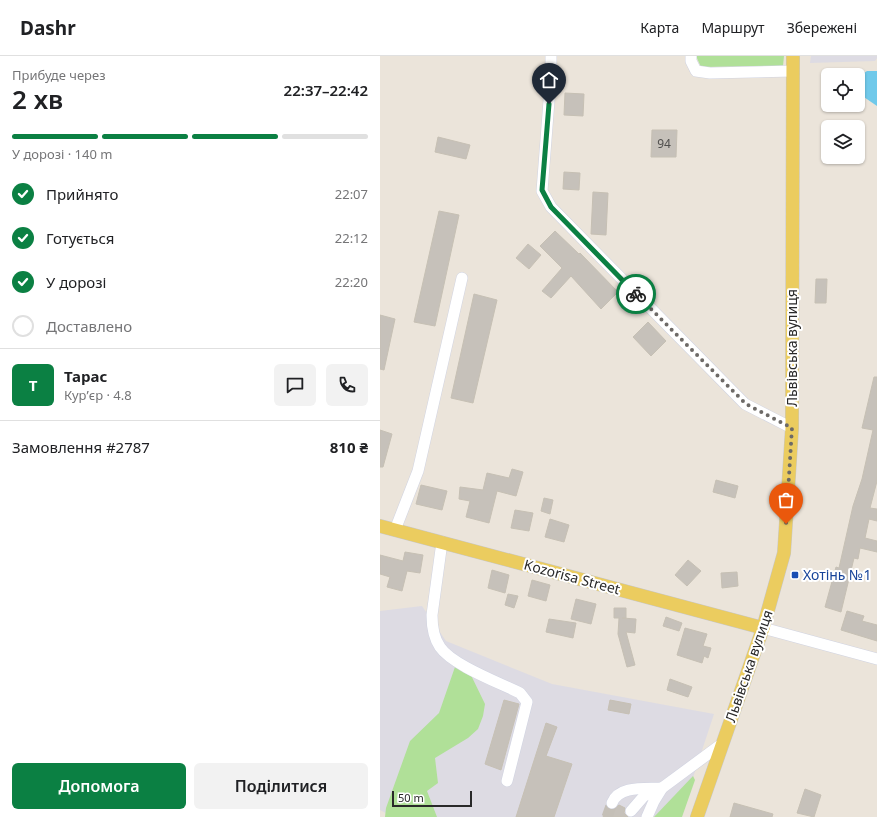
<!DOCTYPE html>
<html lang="uk">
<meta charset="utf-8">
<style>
body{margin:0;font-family:"Noto Sans",sans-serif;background:#f2f2f2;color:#202124;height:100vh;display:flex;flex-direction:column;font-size:15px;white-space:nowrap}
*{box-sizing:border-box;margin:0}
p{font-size:13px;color:#757577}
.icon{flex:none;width:22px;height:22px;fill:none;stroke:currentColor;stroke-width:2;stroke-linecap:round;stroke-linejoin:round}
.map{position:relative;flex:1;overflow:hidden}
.side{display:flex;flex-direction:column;background:#fff;width:380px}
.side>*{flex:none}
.fabs{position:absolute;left:441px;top:12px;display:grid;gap:8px}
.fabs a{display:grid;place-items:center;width:44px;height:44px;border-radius:6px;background:#fff;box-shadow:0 1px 3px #0004;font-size:20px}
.scale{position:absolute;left:12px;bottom:10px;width:80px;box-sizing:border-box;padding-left:4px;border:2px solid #292929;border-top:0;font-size:11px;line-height:14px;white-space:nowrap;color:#292929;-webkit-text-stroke:3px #fff;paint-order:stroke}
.pin{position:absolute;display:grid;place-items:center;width:34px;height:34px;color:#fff;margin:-41px -17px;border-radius:50% 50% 50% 0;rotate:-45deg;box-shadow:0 0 4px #0007}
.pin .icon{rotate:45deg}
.courier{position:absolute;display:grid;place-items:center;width:40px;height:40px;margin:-20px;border:3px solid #0b8043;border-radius:50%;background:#fff;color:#222;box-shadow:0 1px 5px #0007}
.overview em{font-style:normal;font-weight:600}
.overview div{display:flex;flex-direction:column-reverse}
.overview{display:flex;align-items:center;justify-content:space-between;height:68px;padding:0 12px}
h1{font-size:26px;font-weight:600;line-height:30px}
.bar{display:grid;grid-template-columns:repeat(4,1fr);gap:6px 4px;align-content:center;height:48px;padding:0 12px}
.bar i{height:5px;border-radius:3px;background:#e0e0e0}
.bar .active{background:#0b8043}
.bar p{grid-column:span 4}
.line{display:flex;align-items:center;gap:10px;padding:0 12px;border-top:1px solid #e0e0e0}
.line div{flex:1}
.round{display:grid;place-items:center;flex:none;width:42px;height:42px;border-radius:6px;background:#f2f2f2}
ol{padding:0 12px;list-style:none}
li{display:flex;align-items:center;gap:12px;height:44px}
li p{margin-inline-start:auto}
li .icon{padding:4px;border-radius:50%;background:#0b8043;color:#fff;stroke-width:4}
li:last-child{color:#757577}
li i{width:22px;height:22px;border:2px solid #e0e0e0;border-radius:50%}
.cta{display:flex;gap:8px;margin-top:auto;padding:8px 12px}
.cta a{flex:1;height:46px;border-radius:6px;background:#0b8043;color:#fff;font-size:16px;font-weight:600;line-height:46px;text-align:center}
.cta a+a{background:#f2f2f2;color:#202124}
header{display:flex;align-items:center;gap:24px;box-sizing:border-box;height:56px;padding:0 20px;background:#fff;border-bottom:1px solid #e0e0e0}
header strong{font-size:19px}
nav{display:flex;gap:22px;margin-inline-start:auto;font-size:14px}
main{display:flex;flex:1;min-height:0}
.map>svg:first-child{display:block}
.industrial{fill:#dddbe3}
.green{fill:#b0e098}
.water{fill:#70c9ea}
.building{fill:#c6c1ba;stroke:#c6c0b4}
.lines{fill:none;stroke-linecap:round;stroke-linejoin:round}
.minor-tunnel{stroke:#c4bfb7;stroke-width:11;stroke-dasharray:11 5.5;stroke-linecap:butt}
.minor-casing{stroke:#d0d3e1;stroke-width:12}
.major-casing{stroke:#c7c7c7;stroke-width:14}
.minor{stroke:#fff;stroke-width:11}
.major{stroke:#ebcc5f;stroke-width:13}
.done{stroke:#6d6a67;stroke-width:4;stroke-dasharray:0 7.2}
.route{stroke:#0b8043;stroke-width:5}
.transit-dot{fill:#1a4fb4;stroke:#fff;stroke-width:1.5}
.labels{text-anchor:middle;stroke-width:4;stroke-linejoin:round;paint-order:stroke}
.number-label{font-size:12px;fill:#504f4d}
.street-label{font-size:14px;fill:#292929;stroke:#fff}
.transit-label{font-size:14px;fill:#164399;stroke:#fff;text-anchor:start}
</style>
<header>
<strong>Dashr</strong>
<nav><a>Карта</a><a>Маршрут</a><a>Збережені</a></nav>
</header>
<main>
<section class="side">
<div class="overview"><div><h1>2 хв</h1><p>Прибуде через</p></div><em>22:37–22:42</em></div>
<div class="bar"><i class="active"></i><i class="active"></i><i class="active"></i><i></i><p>У дорозі · 140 m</p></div>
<ol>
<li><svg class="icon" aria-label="check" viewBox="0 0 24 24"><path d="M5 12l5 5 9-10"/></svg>Прийнято<p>22:07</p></li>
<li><svg class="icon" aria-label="check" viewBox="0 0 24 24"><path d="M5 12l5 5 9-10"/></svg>Готується<p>22:12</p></li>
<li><svg class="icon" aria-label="check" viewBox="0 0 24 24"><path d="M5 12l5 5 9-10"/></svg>У дорозі<p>22:20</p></li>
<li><i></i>Доставлено</li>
</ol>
<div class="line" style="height:72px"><b class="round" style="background:#0b8043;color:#fff">Т</b><div><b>Тарас</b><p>Кур’єр · 4.8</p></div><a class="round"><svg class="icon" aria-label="chat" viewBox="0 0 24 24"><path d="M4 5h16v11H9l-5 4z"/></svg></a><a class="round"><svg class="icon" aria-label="phone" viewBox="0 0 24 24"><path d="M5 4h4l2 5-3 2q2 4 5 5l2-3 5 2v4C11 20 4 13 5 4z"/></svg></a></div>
<div class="line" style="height:52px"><div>Замовлення #2787</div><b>810 ₴</b></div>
<div class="cta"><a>Допомога</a><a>Поділитися</a></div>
</section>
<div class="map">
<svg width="497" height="761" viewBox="0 0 497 761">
<rect width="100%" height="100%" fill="#ebe4da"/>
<!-- industrial -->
<g class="industrial">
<path d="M431,0H497V2L495,5L430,7Z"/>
<path d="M42,550L66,585L172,628L334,658L300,761H13L0,754V555Z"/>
</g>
<!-- green -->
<g class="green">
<path d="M316,0H404L403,10L321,11Z"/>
<path d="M76,608L88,613L105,648L103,660L98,673L88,682L55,702L58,727L47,735L57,761H5L6,752L30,685L59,657Z"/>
<path d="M313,720L315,724L302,761H274Z"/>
</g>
<!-- water -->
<path class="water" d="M487,15H497V50L478,37V21Z"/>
<!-- building -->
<g class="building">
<path d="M185,37L204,38L203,60L184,59Z"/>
<path d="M272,74H297L296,101H271Z"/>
<path d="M58,81L90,89L86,103L55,96Z"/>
<path d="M184,116L200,117L199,134L183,133Z"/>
<path d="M213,136L228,137L226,179L211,178Z"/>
<path d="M59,155L79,159L55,270L34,266Z"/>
<path d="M175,175L199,198L200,197L238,236L221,253L191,220L171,242L162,235L182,212L160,190Z"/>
<path d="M148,188L161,199L149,213L136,202Z"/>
<path d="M436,223H447L446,247H435Z"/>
<path d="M94,238L117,244L93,347L71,342Z"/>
<path d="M0,259L15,263L4,314L0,313Z"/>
<path d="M268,266L286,285L271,300L253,281Z"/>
<path d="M494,321H497V425L490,452L497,453V465L489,463L485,482L497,485V496L480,492L478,503L474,502L461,556L445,551L456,511L459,512L473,450L482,423L493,374L482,372Z"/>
<path d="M0,374L12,378L3,411H0Z"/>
<path d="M132,413L143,416L136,440L117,435L109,467L86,461L90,445L79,443L80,431L103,434L107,417L129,422Z"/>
<path d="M336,424L358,430L355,442L333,436Z"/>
<path d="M41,429L67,435L62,454L36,448Z"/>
<path d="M164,442L173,444L170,458L161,455Z"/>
<path d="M135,454L153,457L149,475L131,472Z"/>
<path d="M170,463L189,469L184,486L165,481Z"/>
<path d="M25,496L43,499L40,517L27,515L22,535L7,531L10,521L0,518V499L23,505Z"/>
<path d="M308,504L321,515L307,530L295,519Z"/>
<path d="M112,514L129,519L125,537L108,532Z"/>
<path d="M357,516L358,530L342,532L341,517Z"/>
<path d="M152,524L170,529L166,545L148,540Z"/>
<path d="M128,538L138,540L134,552L125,549Z"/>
<path d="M196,543L216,548L211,568L191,563Z"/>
<path d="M234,552H246V562H242L256,563L255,577L246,576L255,609L247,611L238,578L239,562H234Z"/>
<path d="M467,555L484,560L482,565L497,569V585L461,574Z"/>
<path d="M286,561L302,567L299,575L283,570Z"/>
<path d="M169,563L196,567L193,582L166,576Z"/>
<path d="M305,572L327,578L323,590L331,592L328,602L324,600L322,607L297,599Z"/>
<path d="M290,623L312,631L308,641L287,634Z"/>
<path d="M124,644L139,648L121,714L105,708Z"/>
<path d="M230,644L251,648L249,658L228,654Z"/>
<path d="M166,667L177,671L166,700L192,708L174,761H136Z"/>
<path d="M425,733L441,739L434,761L417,757Z"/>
<path d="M354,747L393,758L392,761H350Z"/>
<path d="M239,749L245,752L244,757L248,761H223L227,752L232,754Z"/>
</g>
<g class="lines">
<!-- minor-tunnel -->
<path class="minor-tunnel" d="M227,761L232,747"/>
<defs>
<g id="minor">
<path d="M171,0V19L162,135L171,151L365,348L412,372"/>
<path d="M311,0V5L316,15L330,17L413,15"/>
<path d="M15,474L38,415L82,222"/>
<path d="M62,486L52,559C52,570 53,581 60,591C72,609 120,627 140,637L147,646L127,725"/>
<path d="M383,572L497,603"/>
<path d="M232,747C239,729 266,733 282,732"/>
<path d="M251,755L264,740L276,734"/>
<path d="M267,761L274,745L282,732L343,687"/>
</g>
<g id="major">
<path d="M0,470L383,572"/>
<path d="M317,761L383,572L404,497L412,372L413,0"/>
</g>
</defs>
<!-- minor casing -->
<use href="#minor" class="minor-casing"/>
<!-- major casing -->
<use href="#major" class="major-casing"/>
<!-- minor -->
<use href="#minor" class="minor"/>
<!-- major -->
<use href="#major" class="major"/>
</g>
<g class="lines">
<!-- done -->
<path class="done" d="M256,238L366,348L412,372L406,468"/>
<!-- route -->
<path class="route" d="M169,48L162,134L171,151L256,238"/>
</g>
<!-- markers -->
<rect class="transit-dot" x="411" y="515" width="8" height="8" rx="2"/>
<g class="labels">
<!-- number labels -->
<g class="number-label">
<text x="284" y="92">94</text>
</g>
<!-- street labels -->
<g class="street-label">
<text transform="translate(412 292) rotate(-90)" y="5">Львівська вулиця</text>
<text transform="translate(192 521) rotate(15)" y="5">Kozorisa Street</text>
<text transform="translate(369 610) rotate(-71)" y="5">Львівська вулиця</text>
</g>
<!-- transit labels -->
<g class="transit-label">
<text x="423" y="524">Хотінь №1</text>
</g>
</g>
</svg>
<div class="fabs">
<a><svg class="icon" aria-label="locate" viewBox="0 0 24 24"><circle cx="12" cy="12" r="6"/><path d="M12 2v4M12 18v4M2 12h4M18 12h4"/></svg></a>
<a><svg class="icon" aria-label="layers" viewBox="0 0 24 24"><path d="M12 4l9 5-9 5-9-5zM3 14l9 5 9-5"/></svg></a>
</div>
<div class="scale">50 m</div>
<div class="pin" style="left:406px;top:468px;background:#ea580c"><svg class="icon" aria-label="bag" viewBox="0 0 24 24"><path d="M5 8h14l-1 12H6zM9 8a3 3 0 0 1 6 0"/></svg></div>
<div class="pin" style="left:169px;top:48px;background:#1f2937"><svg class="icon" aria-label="home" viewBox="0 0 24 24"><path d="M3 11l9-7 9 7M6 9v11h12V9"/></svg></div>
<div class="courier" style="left:256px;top:238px"><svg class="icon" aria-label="bike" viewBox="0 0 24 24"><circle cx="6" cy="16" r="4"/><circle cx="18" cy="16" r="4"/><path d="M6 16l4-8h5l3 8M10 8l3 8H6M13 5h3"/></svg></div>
</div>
</main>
